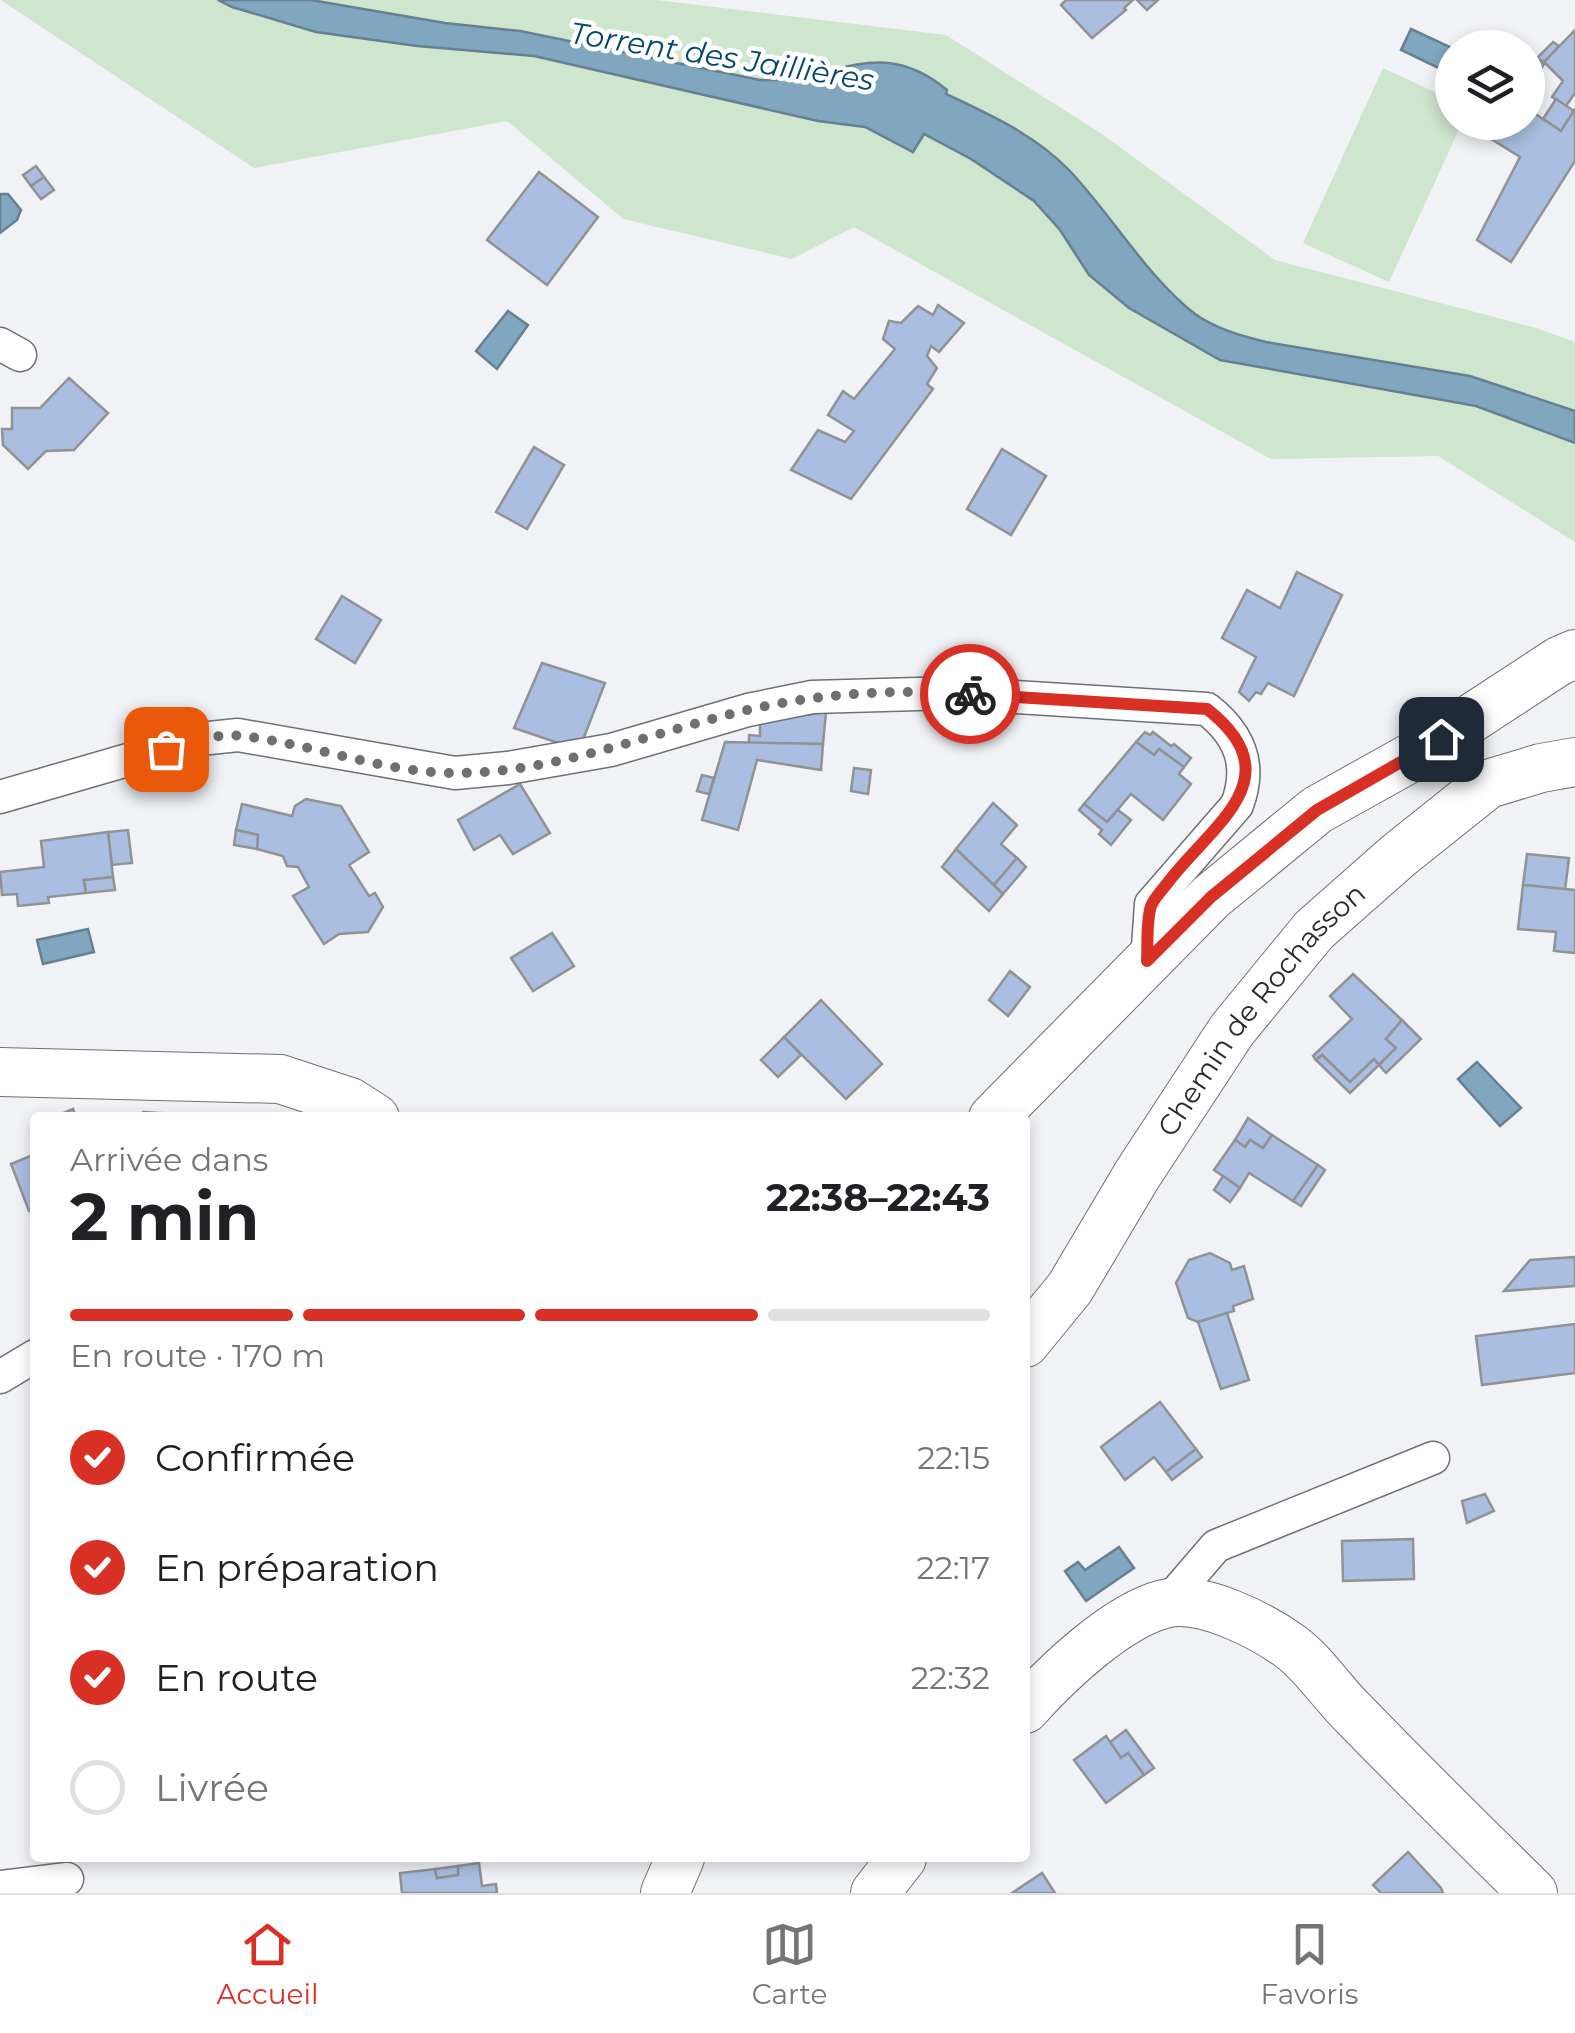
<!DOCTYPE html>
<html lang="fr">
<meta charset="utf-8">
<style>
body{margin:0;font-family:Montserrat,sans-serif;background:#f6f6f6;color:#202124;height:100vh;display:flex;flex-direction:column;font-size:38px;white-space:nowrap}
*{box-sizing:border-box;margin:0}
p{font-size:32px;color:#757577}
.icon{flex:none;width:55px;height:55px;fill:none;stroke:currentColor;stroke-width:2;stroke-linecap:round;stroke-linejoin:round}
.map{position:relative;flex:1;overflow:hidden}
.side{position:absolute;left:30px;top:1112px;width:1000px;height:750px;display:flex;flex-direction:column;background:#fff;border-radius:10px;box-shadow:0 5px 15px #0003}
.side>*{flex:none}
.fabs{position:absolute;left:1435px;top:30px;display:grid;gap:20px}
.fabs a{display:grid;place-items:center;width:110px;height:110px;border-radius:50%;background:#fff;box-shadow:0 5px 15px #0003;font-size:50px}
.pin{position:absolute;display:grid;place-items:center;width:85px;height:85px;color:#fff;margin:-42px;border-radius:20px;box-shadow:0 5px 15px #0006}
.courier{position:absolute;display:grid;place-items:center;width:100px;height:100px;margin:-50px;border:8px solid #d93025;border-radius:50%;background:#fff;color:#222;box-shadow:0 2px 12px #0007}
.headline em{font-style:normal;font-weight:700}
.headline div{display:flex;flex-direction:column-reverse}
.headline{display:flex;align-items:center;justify-content:space-between;height:170px;padding:0 40px}
h1{font-size:65px;font-weight:700;line-height:75px}
.bar{display:grid;grid-template-columns:repeat(4,1fr);gap:15px 10px;align-content:center;height:120px;padding:0 40px}
.bar i{height:12px;border-radius:8px;background:#e0e0e0}
.bar .selected{background:#d93025}
.bar p{grid-column:span 4}
ol{padding:0 40px;list-style:none}
li{display:flex;align-items:center;gap:30px;height:110px}
li p{margin-inline-start:auto}
li .icon{padding:10px;border-radius:50%;background:#d93025;color:#fff;stroke-width:4}
li:last-child{color:#757577}
li i{width:55px;height:55px;border:5px solid #e0e0e0;border-radius:50%}
.tabs{display:flex;justify-content:space-around;align-items:center;height:140px;border-top:2px solid #e0e0e0;background:#fff;font-size:28px;color:#757577}
.tabs a{display:grid;justify-items:center;gap:5px}
.tabs .selected{color:#d93025}
.map>svg:first-child{display:block}
.green{fill:#cee5ce}
.water{fill:#81a6bf;stroke:#668092;stroke-width:2.5}
.building{fill:#a9bee1;stroke:#909294;stroke-width:2.5}
.lines{fill:none;stroke-linecap:round;stroke-linejoin:round}
.street-casing{stroke:#6f7073;stroke-width:35}
.secondary-casing{stroke:#6f7073;stroke-width:50}
.street{stroke:#fff;stroke-width:32}
.secondary{stroke:#fff;stroke-width:48}
.done{stroke:#6e6f71;stroke-width:10;stroke-dasharray:0 18}
.route{stroke:#d93025;stroke-width:12}
.labels{text-anchor:middle;stroke-width:9;stroke-linejoin:round;paint-order:stroke}
.street-label{font-size:28px;fill:#28292a;stroke:#fff}
.water-label{font-size:30px;font-style:italic;fill:#03486b;stroke:#fff}
</style>
<div class="map">
<svg width="1575" height="1893" viewBox="0 0 1575 1893">
<rect width="100%" height="100%" fill="#f1f2f5"/>
<!-- green -->
<g class="green">
<path d="M1,0H656L946,35L1099,132L1275,260L1533,327L1575,342V542L1438,456L1271,459L854,227L792,259L623,219L507,121L254,168Z"/>
<path d="M1383,68L1452,100V122L1462,123L1389,282L1303,243Z"/>
</g>
<!-- water -->
<g class="water">
<path d="M218,0H311L445,23L520,31L760,80C834,83 878,33 947,90L946,94C989,114 1035,135 1069,170C1111,214 1147,277 1195,314C1216,329 1242,336 1266,342L1470,376L1575,411V443L1476,406L1220,360L1129,308L1089,275L1060,230L1034,201L971,159L924,134L913,152L865,127L818,121L534,56L417,46L316,32L232,7Z"/>
<path d="M1411,29L1452,48V60L1447,72L1401,50Z"/>
<path d="M0,194H8L21,210L17,220L0,233Z"/>
<path d="M508,311L528,325L497,369L476,351Z"/>
<path d="M88,929L94,952L43,964L37,940Z"/>
<path d="M1477,1062L1521,1108L1500,1126L1458,1079Z"/>
<path d="M1119,1547L1134,1568L1086,1601L1065,1571L1078,1562L1085,1570Z"/>
</g>
<!-- building -->
<g class="building">
<path d="M1066,0H1133L1124,8L1126,10L1092,38L1061,5Z"/>
<path d="M1137,0H1158L1147,10Z"/>
<path d="M1575,30V93L1566,106L1552,97L1563,81L1544,62Z"/>
<path d="M1553,42L1559,46L1544,62L1537,58Z"/>
<path d="M1534,56L1544,64L1528,90V67Z"/>
<path d="M1556,99L1574,111L1561,131L1543,119Z"/>
<path d="M1528,109L1561,131L1575,109V161L1511,262L1477,240L1520,157L1485,135L1493,122H1528Z"/>
<path d="M1474,122H1493L1485,135L1471,127Z"/>
<path d="M36,166L44,177L31,186L23,175Z"/>
<path d="M539,172L598,217L547,285L487,240Z"/>
<path d="M44,177L54,190L41,199L31,186Z"/>
<path d="M938,305L964,323L939,352L931,346L927,356L937,368L927,384L933,389L851,499L791,470L818,430L845,442L854,431L828,415L843,391L854,399L895,349L883,339L889,321L901,323L918,306L933,315Z"/>
<path d="M69,378L108,413L74,450L46,451L28,469L3,445L2,429H12V408H40Z"/>
<path d="M534,447L564,465L527,529L496,512Z"/>
<path d="M1002,449L1046,476L1011,535L967,509Z"/>
<path d="M1297,572L1342,595L1294,696L1268,683L1261,694L1256,692L1249,701L1239,692L1256,657L1222,638L1247,590L1280,608Z"/>
<path d="M342,596L381,620L355,663L316,639Z"/>
<path d="M542,663L605,683L579,750L514,728Z"/>
<path d="M826,712L823,744H749V735L760,736V721Z"/>
<path d="M1145,732L1150,735L1153,732L1171,746L1174,744L1191,758L1184,767L1159,749L1154,755L1136,742Z"/>
<path d="M725,742L823,744L821,770L757,760L738,830L702,820Z"/>
<path d="M1136,742L1154,755L1159,749L1184,767L1179,774L1191,784L1163,820L1131,794L1107,822L1084,804Z"/>
<path d="M854,768L871,770L868,794L851,791Z"/>
<path d="M702,775L714,778L709,794L697,791Z"/>
<path d="M520,784L550,833L513,854L500,835L474,850L458,820Z"/>
<path d="M306,799L341,806L369,852L349,865L369,896L375,893L383,907L368,932L339,934L324,944L293,896L309,887L298,867L287,866L283,856L257,849L258,835L236,830L242,804L292,816L295,806Z"/>
<path d="M993,803L1017,825L1001,844L1017,858L994,885L956,849Z"/>
<path d="M1084,804L1107,822L1118,810L1131,820L1111,845L1099,834L1102,830L1079,810Z"/>
<path d="M128,830L132,863L112,865L108,832Z"/>
<path d="M236,830L258,835L257,849L234,845Z"/>
<path d="M108,832L113,877L84,880L86,893L48,897L49,903L18,906L17,894L2,895L0,872L44,867L41,841Z"/>
<path d="M956,849L1003,894L989,911L942,867Z"/>
<path d="M1527,854L1569,858L1565,890L1523,885Z"/>
<path d="M1017,858L1026,867L1003,894L994,885Z"/>
<path d="M113,877L115,890L86,893L84,880Z"/>
<path d="M1523,885L1575,890V953L1554,951L1556,932L1518,929Z"/>
<path d="M552,933L574,966L533,991L511,958Z"/>
<path d="M1010,971L1030,987L1008,1016L989,1000Z"/>
<path d="M1353,974L1402,1020L1386,1039L1396,1048L1379,1065L1374,1059L1350,1082L1322,1055L1316,1060L1313,1056L1352,1019L1330,996Z"/>
<path d="M821,1000L882,1064L846,1099L784,1037Z"/>
<path d="M1402,1020L1421,1039L1386,1073L1379,1065L1396,1048L1386,1039Z"/>
<path d="M784,1037L801,1055L778,1077L761,1060Z"/>
<path d="M1322,1055L1350,1082L1374,1059L1379,1065L1350,1093L1316,1060Z"/>
<path d="M73,1109L76,1118H52Z"/>
<path d="M143,1112L191,1115L190,1118H142Z"/>
<path d="M1248,1118L1272,1135L1263,1148L1250,1140L1245,1147L1235,1140Z"/>
<path d="M1272,1135L1318,1165L1293,1201L1249,1173L1240,1188L1214,1170L1235,1140L1245,1147L1250,1140L1263,1148Z"/>
<path d="M35,1154V1209L29,1211L11,1164Z"/>
<path d="M1318,1165L1325,1170L1301,1206L1293,1201Z"/>
<path d="M1223,1176L1240,1188L1230,1202L1214,1190Z"/>
<path d="M1210,1253L1230,1263L1232,1270L1244,1266L1253,1299L1233,1306L1234,1311L1198,1322L1188,1318L1176,1283L1189,1260Z"/>
<path d="M1575,1257V1286L1504,1291L1530,1260Z"/>
<path d="M1227,1313L1249,1380L1221,1389L1198,1322Z"/>
<path d="M1575,1324V1373L1482,1385L1476,1336Z"/>
<path d="M1160,1402L1196,1449L1166,1472L1154,1457L1125,1480L1101,1447Z"/>
<path d="M1196,1449L1202,1457L1172,1480L1166,1472Z"/>
<path d="M1485,1494L1494,1511L1467,1523L1462,1501Z"/>
<path d="M1413,1539L1414,1579L1343,1581L1342,1541Z"/>
<path d="M1126,1730L1154,1768L1144,1775L1128,1753L1121,1758L1110,1742Z"/>
<path d="M1106,1736L1121,1758L1128,1753L1144,1775L1106,1803L1074,1760Z"/>
<path d="M1408,1852L1441,1888L1443,1893H1381L1373,1885Z"/>
<path d="M479,1863L482,1886L496,1884L497,1893H402L400,1873L435,1869L437,1878L458,1875V1866Z"/>
<path d="M458,1866V1875L437,1878L435,1869Z"/>
<path d="M1042,1873L1055,1893H1012Z"/>
</g>
<g class="lines">
<defs>
<g id="street">
<path d="M0,344L20,355"/>
<path d="M0,797L200,739L238,735L455,773L508,768L611,750L748,710L812,697L953,693L1207,709C1240,735 1252,765 1237,805L1151,904L1147,961"/>
<path d="M0,1377L35,1356"/>
<path d="M1167,1603L1216,1546L1433,1458"/>
<path d="M0,1887L67,1879"/>
</g>
<g id="secondary">
<path d="M0,1072L280,1079L350,1102L375,1118"/>
<path d="M993,1118L1211,897L1317,810L1412,757L1559,661L1575,654"/>
<path id="s1" d="M1025,1343L1070,1288L1137,1175L1232,1030L1314,930L1399,855L1488,784L1541,768L1575,762"/>
<path d="M1025,1709C1057,1673 1117,1616 1164,1604C1201,1594 1262,1626 1291,1647C1315,1665 1333,1694 1354,1714C1413,1775 1473,1834 1533,1893"/>
<path d="M665,1893L680,1858"/>
<path d="M875,1893L902,1858"/>
</g>
</defs>
<!-- street casing -->
<use href="#street" class="street-casing"/>
<!-- secondary casing -->
<use href="#secondary" class="secondary-casing"/>
<!-- street -->
<use href="#street" class="street"/>
<!-- secondary -->
<use href="#secondary" class="secondary"/>
</g>
<g class="lines">
<!-- done -->
<path class="done" d="M166,749C190,742 216,733 241,736C310,743 387,774 457,773C559,773 654,731 752,709C823,693 898,689 970,694"/>
<!-- route -->
<path class="route" d="M970,694L1207,709C1294,777 1213,824 1169,881C1164,888 1154,898 1151,906C1146,922 1148,944 1147,961L1211,897L1317,810L1441,739"/>
</g>
<g class="labels">
<!-- street labels -->
<g class="street-label">
<text dy="10" stroke="none"><textPath href="#s1" startOffset="410">Chemin de Rochasson</textPath></text>
</g>
<!-- water labels -->
<g class="water-label">
<text transform="translate(722 57) rotate(9)" y="10">Torrent des Jaillières</text>
</g>
</g>
</svg>
<div class="fabs">
<a><svg class="icon" aria-label="layers" viewBox="0 0 24 24"><path d="M12 4l9 5-9 5-9-5zM3 14l9 5 9-5"/></svg></a>
</div>
<div class="pin" style="left:166px;top:749px;background:#ea580c"><svg class="icon" aria-label="bag" viewBox="0 0 24 24"><path d="M5 8h14l-1 12H6zM9 8a3 3 0 0 1 6 0"/></svg></div>
<div class="pin" style="left:1441px;top:739px;background:#1f2937"><svg class="icon" aria-label="home" viewBox="0 0 24 24"><path d="M3 11l9-7 9 7M6 9v11h12V9"/></svg></div>
<div class="courier" style="left:970px;top:694px"><svg class="icon" aria-label="bike" viewBox="0 0 24 24"><circle cx="6" cy="16" r="4"/><circle cx="18" cy="16" r="4"/><path d="M6 16l4-8h5l3 8M10 8l3 8H6M13 5h3"/></svg></div>
<section class="side">
<div class="headline"><div><h1>2 min</h1><p>Arrivée dans</p></div><em>22:38–22:43</em></div>
<div class="bar"><i class="selected"></i><i class="selected"></i><i class="selected"></i><i></i><p>En route · 170 m</p></div>
<ol>
<li><svg class="icon" aria-label="check" viewBox="0 0 24 24"><path d="M5 12l5 5 9-10"/></svg>Confirmée<p>22:15</p></li>
<li><svg class="icon" aria-label="check" viewBox="0 0 24 24"><path d="M5 12l5 5 9-10"/></svg>En préparation<p>22:17</p></li>
<li><svg class="icon" aria-label="check" viewBox="0 0 24 24"><path d="M5 12l5 5 9-10"/></svg>En route<p>22:32</p></li>
<li><i></i>Livrée</li>
</ol>
</section>
</div>
<nav class="tabs">
<a class="selected"><svg class="icon" aria-label="home" viewBox="0 0 24 24"><path d="M3 11l9-7 9 7M6 9v11h12V9"/></svg>Accueil</a>
<a><svg class="icon" aria-label="map" viewBox="0 0 24 24"><path d="M3 6l6-2 6 2 6-2v14l-6 2-6-2-6 2zM9 4v14M15 6v14"/></svg>Carte</a>
<a><svg class="icon" aria-label="saved" viewBox="0 0 24 24"><path d="M7 4h10v16l-5-4-5 4z"/></svg>Favoris</a>
</nav>
